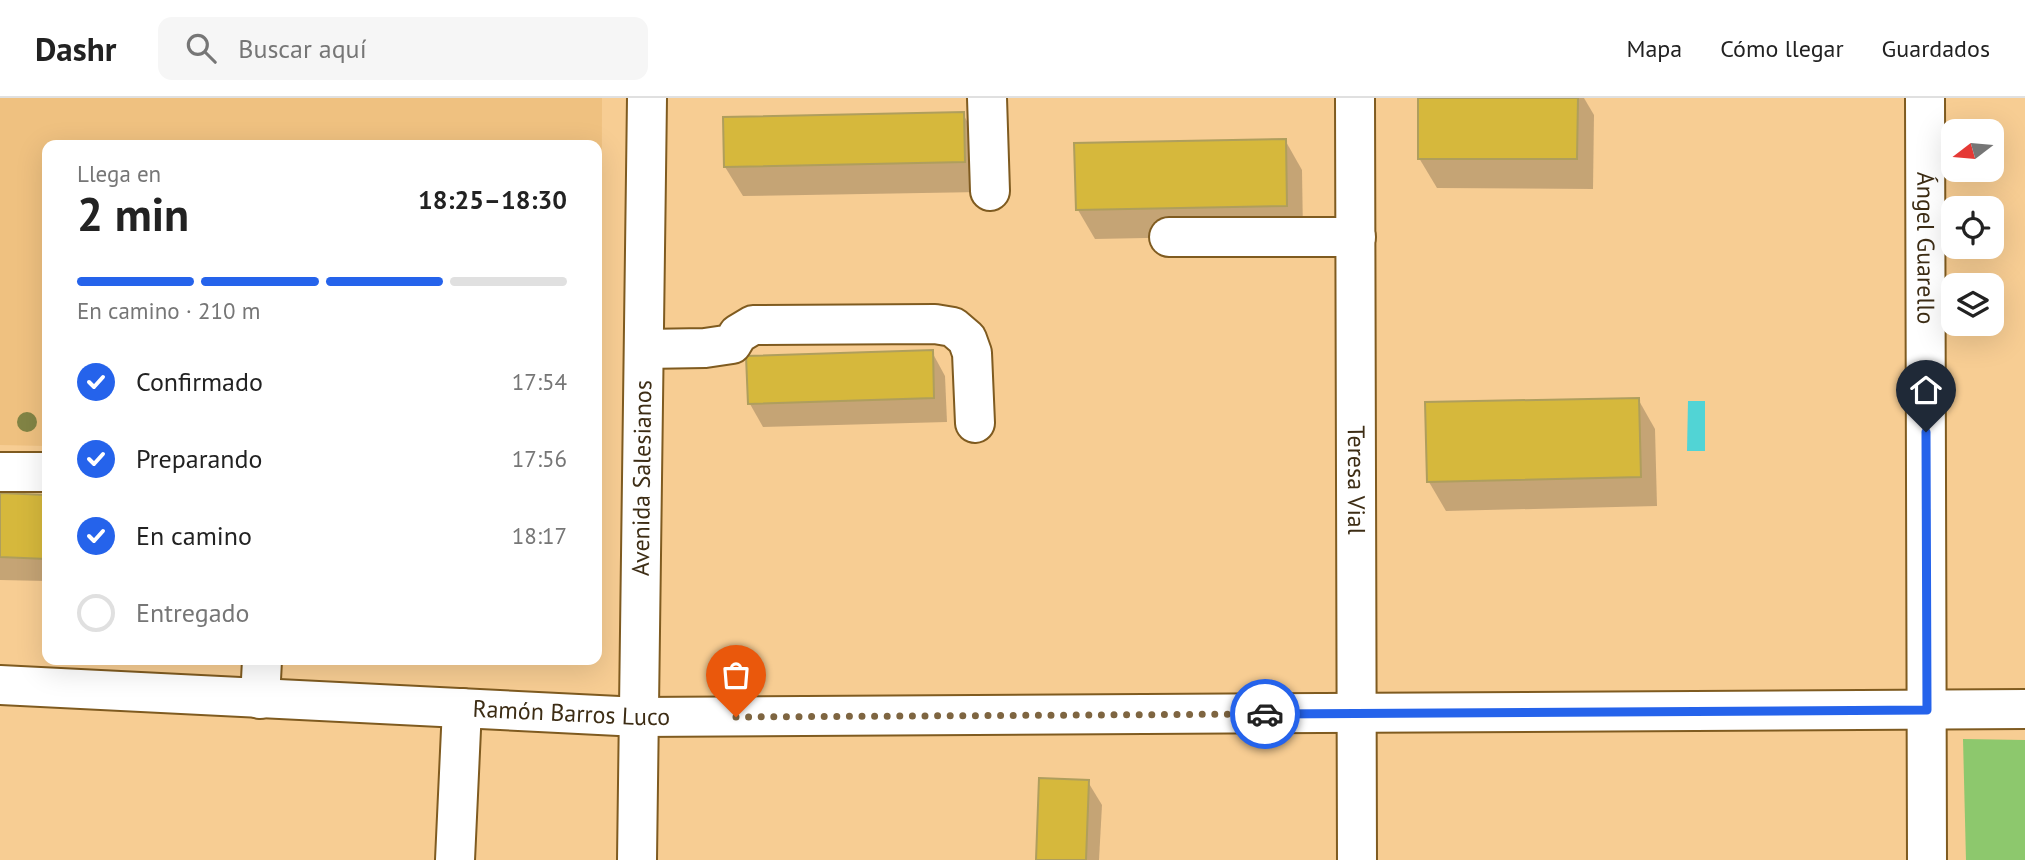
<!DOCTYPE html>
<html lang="es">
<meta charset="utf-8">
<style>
body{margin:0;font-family:"PT Sans",sans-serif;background:#f6f6f6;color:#222;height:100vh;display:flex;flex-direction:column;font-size:26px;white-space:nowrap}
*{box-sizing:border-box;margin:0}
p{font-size:23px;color:#767676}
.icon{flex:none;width:38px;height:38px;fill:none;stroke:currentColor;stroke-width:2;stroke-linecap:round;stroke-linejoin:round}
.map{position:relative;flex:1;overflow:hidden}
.details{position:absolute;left:42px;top:42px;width:560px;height:525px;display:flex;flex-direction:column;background:#fff;border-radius:14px;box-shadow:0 7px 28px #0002}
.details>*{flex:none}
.needle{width:46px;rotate:254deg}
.fabs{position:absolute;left:1941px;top:21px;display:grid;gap:14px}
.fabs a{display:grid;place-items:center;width:63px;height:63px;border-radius:14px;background:#fff;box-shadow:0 7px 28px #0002;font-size:35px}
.pin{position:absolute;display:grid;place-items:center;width:60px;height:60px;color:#fff;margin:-72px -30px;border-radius:50% 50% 50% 0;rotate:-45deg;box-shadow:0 0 7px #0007}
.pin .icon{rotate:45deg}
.courier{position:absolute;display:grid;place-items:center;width:70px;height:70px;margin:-35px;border:5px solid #2563eb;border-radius:50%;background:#fff;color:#222;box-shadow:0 2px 9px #0007}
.head em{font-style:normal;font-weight:700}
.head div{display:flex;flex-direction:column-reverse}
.head{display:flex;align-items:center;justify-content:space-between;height:119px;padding:0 35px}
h1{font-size:46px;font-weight:700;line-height:52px}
.bar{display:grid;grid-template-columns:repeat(4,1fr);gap:10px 7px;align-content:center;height:84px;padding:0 35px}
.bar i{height:9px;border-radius:5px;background:#e0e0e0}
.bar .selected{background:#2563eb}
.bar p{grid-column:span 4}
ol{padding:0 35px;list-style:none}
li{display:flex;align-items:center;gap:21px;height:77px}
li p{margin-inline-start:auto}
li .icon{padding:7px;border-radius:50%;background:#2563eb;color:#fff;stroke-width:4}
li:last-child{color:#767676}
li i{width:38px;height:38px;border:4px solid #e0e0e0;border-radius:50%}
header{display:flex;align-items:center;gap:42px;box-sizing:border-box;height:98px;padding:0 35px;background:#fff;border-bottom:2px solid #e0e0e0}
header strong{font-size:33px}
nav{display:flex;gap:38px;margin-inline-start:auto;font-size:24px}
.search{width:490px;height:63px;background:#f6f6f6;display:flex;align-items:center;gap:18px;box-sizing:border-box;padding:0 24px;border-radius:14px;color:#767676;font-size:26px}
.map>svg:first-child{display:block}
.built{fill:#efc180}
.green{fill:#8dc86d}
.water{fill:#51d4d5}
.shadow{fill:#0003}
.building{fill:#d6b83c;stroke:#af9e5d;stroke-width:2}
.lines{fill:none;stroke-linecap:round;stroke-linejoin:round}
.minor-casing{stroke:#7f5b20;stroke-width:42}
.major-casing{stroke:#7f5b20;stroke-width:42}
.minor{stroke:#fff;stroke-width:38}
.major{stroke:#fff;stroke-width:38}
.tree{fill:#828445}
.done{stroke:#7e6541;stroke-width:7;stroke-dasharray:0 12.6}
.route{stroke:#2563eb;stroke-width:9}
.labels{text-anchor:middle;stroke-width:5;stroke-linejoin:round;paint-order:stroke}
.street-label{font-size:24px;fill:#3d2d15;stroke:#fdf5e9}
</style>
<header>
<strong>Dashr</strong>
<div class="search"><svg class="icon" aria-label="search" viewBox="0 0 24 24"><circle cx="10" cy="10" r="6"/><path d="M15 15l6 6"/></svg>Buscar aquí</div>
<nav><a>Mapa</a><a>Cómo llegar</a><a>Guardados</a></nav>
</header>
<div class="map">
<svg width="2025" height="762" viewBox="0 0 2025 762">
<rect width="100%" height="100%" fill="#f7cd93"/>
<!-- built -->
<path class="built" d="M0,0H602L601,363H597V47H47V348L0,347Z"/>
<!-- green -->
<path class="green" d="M1963,641L2025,642V762H1966Z"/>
<!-- water -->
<path class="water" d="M1688,303H1705V353H1687Z"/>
<!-- shadow -->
<g class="shadow">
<path d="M1420,0H1584L1594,17L1593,91L1437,90L1419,60Z"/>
<path d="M963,16L980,46L981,94L743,98L725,69Z"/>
<path d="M1285,42L1302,72L1303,137L1095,141L1078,112Z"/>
<path d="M932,254L945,278L947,324L763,329L750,306Z"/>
<path d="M1638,301L1655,331L1657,408L1446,413L1429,384Z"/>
<path d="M0,397L47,398V483L0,482Z"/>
<path d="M1088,684L1102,707L1099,762H1038Z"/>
</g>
<!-- building -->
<g class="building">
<path d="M1418,0H1578L1577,61H1418Z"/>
<path d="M964,14L965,64L724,69L723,19Z"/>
<path d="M1286,41L1287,108L1076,112L1074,45Z"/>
<path d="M933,252L934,300L748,306L746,258Z"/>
<path d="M1639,300L1641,379L1427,384L1425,304Z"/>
<path d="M0,395L47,397V461L0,459Z"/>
<path d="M1039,680L1089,682L1086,762H1036Z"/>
</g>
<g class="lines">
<defs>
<g id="minor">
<path d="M987,0L990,93"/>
<path id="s1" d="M1355,0L1357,762"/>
<path id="s2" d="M1925,0L1927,762"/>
<path d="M1169,139H1356"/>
<path d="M644,251L705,250L732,246L738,236L753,227L935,226L953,229L967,241L972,255L975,325"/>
<path d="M0,374H47"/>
<path id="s3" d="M0,587L639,619L2025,611"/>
<path d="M260,601L262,562"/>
<path d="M455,762L462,610"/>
</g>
<g id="major">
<path id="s4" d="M637,762L647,0"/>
</g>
</defs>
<!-- minor casing -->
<use href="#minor" class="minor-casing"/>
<!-- major casing -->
<use href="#major" class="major-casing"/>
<!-- minor -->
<use href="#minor" class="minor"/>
<!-- major -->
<use href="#major" class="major"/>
</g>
<!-- trees -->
<circle class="tree" cx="27" cy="324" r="10"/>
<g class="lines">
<!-- done -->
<path class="done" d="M736,619L1265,616"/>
<!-- route -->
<path class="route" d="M1265,616L1927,612L1926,334"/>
</g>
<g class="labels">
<!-- street labels -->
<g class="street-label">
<text dy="8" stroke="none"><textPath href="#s2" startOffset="150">Ángel Guarello</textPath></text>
<text dy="8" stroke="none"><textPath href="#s4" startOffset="382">Avenida Salesianos</textPath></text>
<text dy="8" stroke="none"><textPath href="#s1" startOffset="382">Teresa Vial</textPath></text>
<text dy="8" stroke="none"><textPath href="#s3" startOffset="572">Ramón Barros Luco</textPath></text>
</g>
</g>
</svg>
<div class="fabs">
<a><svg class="needle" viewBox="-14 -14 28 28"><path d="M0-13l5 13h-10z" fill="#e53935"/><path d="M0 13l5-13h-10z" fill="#767676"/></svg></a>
<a><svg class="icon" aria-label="locate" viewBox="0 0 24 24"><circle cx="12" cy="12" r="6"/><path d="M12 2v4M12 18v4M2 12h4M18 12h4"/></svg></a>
<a><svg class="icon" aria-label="layers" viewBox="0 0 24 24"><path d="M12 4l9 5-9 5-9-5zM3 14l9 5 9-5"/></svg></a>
</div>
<div class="pin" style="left:736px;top:619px;background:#ea580c"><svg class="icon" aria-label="bag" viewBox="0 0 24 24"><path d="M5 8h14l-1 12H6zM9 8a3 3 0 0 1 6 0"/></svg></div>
<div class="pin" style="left:1926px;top:334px;background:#1f2937"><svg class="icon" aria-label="home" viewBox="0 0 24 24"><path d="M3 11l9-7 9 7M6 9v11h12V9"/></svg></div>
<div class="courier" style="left:1265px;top:616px"><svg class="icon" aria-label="car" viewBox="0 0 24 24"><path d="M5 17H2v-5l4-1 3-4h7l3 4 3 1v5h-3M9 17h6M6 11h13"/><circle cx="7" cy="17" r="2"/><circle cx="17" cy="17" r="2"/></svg></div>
<section class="details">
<div class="head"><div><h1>2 min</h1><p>Llega en</p></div><em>18:25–18:30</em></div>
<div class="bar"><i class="selected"></i><i class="selected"></i><i class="selected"></i><i></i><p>En camino · 210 m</p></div>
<ol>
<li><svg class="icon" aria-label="check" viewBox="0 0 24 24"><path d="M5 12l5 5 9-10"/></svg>Confirmado<p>17:54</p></li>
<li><svg class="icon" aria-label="check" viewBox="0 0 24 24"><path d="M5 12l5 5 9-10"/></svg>Preparando<p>17:56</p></li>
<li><svg class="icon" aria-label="check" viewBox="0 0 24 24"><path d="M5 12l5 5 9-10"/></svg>En camino<p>18:17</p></li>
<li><i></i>Entregado</li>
</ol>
</section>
</div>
